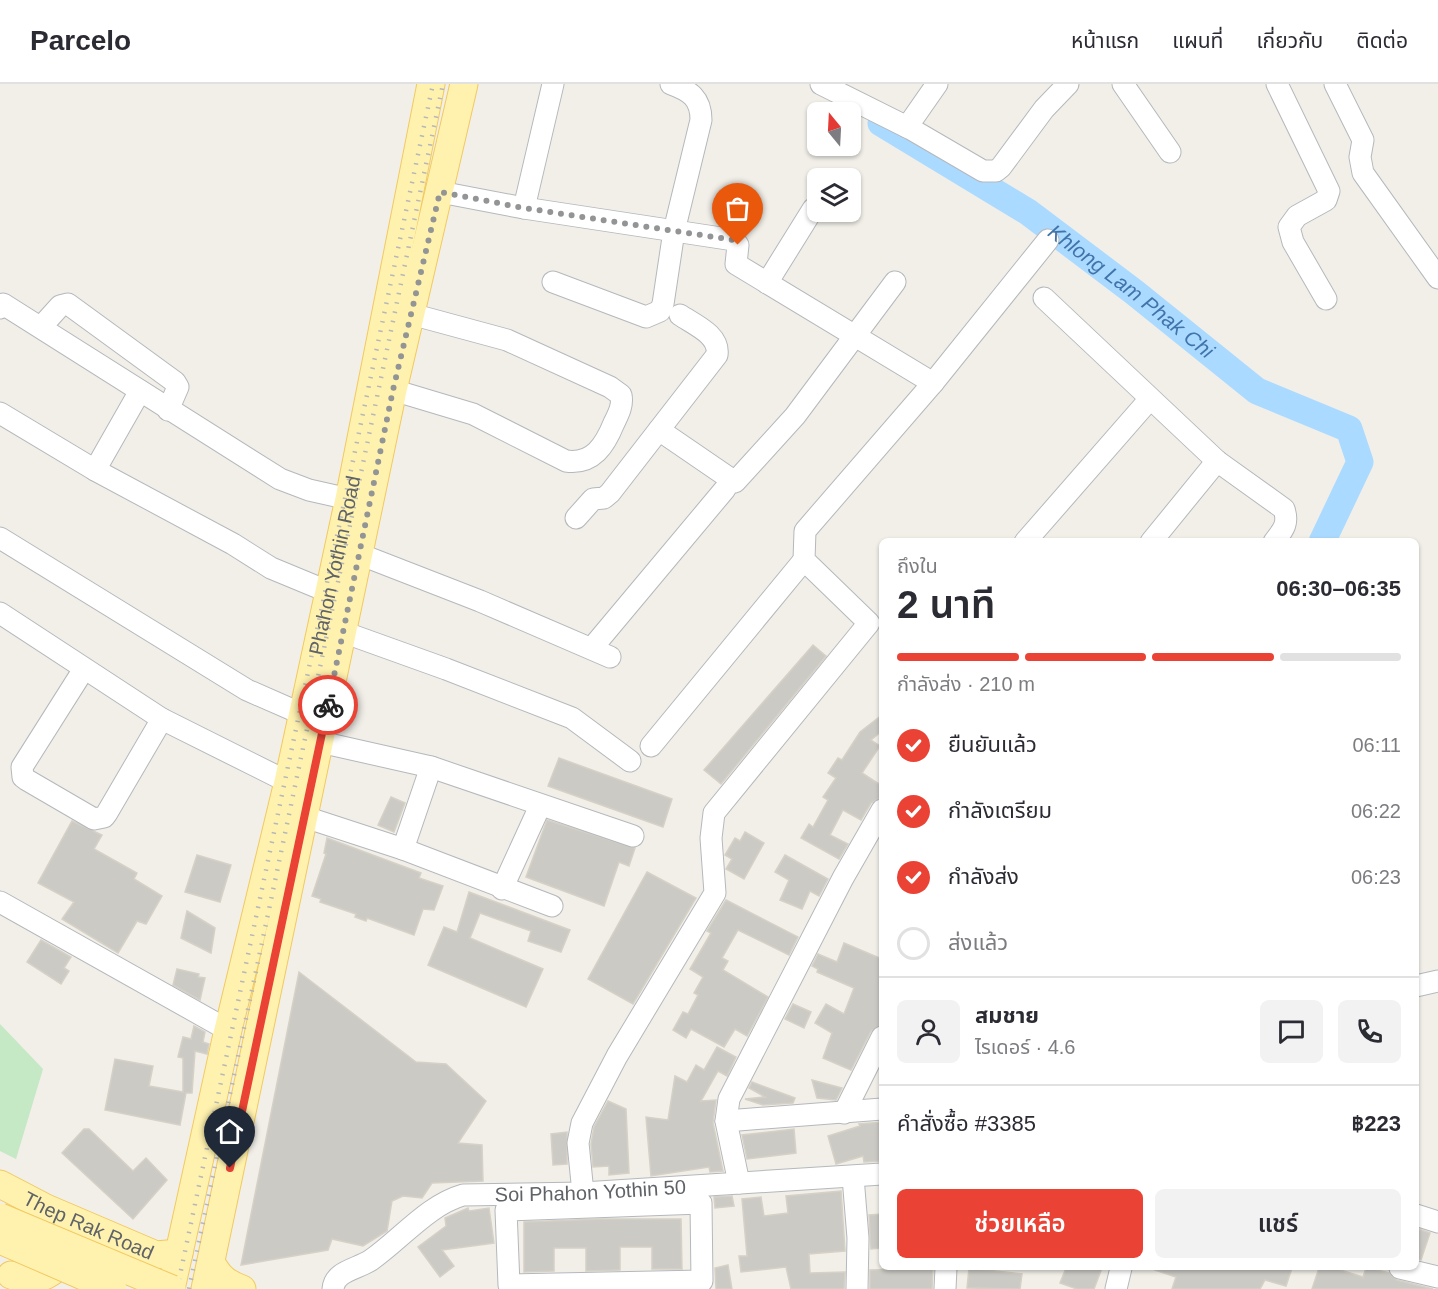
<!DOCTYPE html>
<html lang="th">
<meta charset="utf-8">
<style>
body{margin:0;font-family:Helvetica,"Noto Sans Thai",sans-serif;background:#f2f2f3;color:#2b2b33;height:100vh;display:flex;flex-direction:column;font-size:22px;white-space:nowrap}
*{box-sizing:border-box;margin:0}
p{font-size:20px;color:#7c7c81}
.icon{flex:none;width:33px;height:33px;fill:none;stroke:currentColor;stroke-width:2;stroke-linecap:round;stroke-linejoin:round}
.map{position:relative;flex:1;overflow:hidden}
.details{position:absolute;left:879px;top:454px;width:540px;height:732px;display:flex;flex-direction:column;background:#fff;border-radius:9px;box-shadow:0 2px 4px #0004}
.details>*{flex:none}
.needle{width:39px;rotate:342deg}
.controls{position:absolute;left:807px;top:18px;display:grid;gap:12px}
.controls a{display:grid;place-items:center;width:54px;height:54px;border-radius:9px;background:#fff;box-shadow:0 2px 4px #0004;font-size:30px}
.pin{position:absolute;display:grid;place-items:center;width:51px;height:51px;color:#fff;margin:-62px -26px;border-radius:50% 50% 50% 0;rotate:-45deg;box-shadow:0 0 6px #0007}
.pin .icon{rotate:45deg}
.courier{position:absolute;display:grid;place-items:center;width:60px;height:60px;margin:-30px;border:4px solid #ea4335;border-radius:50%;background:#fff;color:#222;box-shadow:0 2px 8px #0007}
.overview em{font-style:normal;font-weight:600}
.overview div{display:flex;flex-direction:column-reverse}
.overview{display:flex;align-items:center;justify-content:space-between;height:102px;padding:0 18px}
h1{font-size:39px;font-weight:600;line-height:45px}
.bar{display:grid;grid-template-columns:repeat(4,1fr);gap:9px 6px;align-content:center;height:72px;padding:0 18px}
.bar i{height:8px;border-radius:4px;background:#e1e1e2}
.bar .on{background:#ea4335}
.bar p{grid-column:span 4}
.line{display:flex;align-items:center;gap:15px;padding:0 18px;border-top:2px solid #e1e1e2}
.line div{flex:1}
.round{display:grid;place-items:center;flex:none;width:63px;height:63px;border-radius:9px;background:#f2f2f3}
ol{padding:0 18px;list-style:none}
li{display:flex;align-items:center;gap:18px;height:66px}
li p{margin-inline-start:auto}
li .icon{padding:6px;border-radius:50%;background:#ea4335;color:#fff;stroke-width:4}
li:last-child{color:#7c7c81}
li i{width:33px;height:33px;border:3px solid #e1e1e2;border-radius:50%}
.cta{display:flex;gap:12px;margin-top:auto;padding:12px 18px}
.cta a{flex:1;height:69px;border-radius:9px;background:#ea4335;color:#fff;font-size:24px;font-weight:600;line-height:69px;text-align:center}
.cta a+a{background:#f2f2f3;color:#2b2b33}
header{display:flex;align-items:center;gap:36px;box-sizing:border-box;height:84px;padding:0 30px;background:#fff;border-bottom:2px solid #e1e1e2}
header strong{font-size:28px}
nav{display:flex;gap:33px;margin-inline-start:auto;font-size:21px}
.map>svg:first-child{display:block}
.green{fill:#c5e8c5}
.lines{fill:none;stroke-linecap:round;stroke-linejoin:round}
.river{stroke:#aadaff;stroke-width:27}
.building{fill:#cccac5;stroke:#d6d1c6;stroke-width:1.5}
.minor-casing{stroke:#b5b8bc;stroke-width:23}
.major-casing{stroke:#f2c960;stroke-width:29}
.minor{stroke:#fff;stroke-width:21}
.major{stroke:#fff2af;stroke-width:27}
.rail{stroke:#b6b7b8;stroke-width:4.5;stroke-dasharray:1.5 8;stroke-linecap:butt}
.major-bridge-casing{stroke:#f2c960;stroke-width:29;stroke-linecap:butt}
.major-bridge{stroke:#fff2af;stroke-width:27}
.done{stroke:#929495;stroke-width:6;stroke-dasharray:0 10.8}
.route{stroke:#ea4335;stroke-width:8}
.labels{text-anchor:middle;stroke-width:6;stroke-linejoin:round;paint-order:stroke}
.street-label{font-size:20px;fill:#5f6368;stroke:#fff}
.water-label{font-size:21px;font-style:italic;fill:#4174aa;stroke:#fff}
</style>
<header>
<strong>Parcelo</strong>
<nav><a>หน้าแรก</a><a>แผนที่</a><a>เกี่ยวกับ</a><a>ติดต่อ</a></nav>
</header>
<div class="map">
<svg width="1438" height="1205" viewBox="0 0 1438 1205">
<rect width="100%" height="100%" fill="#f1efe8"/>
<!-- green -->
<path class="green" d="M0,940L43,985L16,1075L0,1067Z"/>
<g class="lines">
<!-- river -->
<path class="river" id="s1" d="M881,39L1028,128L1134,208L1257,307L1349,345L1360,378L1322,458"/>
</g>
<!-- building -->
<g class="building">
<path d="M813,561L826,572L721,700L704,686Z"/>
<path d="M882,631V647L871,656L880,662L862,689L882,702V713L871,719L861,736L843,726L830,751L848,760L839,775L801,754L809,740L813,743L828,716L823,713L836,694L828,689L838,674L842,676L860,648Z"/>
<path d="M559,674L672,715L663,743L548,702Z"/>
<path d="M391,713L405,719L394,748L378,741Z"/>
<path d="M547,736L635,764L629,782L619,778L604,822L526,793Z"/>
<path d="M72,737L102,751L94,765L137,789L134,795L162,812L146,840L137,837L118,869L62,835L74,818L38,799Z"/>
<path d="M745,748L764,759L744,795L726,785L732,775L725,771L735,754L740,757Z"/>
<path d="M327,754L421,789L419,794L443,802L434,826L423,825L414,851L367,834L366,837L355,833L356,830L320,818L321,815L312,812L326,770L324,769Z"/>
<path d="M197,771L231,781L220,818L185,808Z"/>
<path d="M785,771L828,795L819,812L810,807L802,825L780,816L789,796L775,788Z"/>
<path d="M647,788L696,814L633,920L588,895Z"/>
<path d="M469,808L570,846L561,868L528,857L531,847L480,829L470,854L543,885L526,923L428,881L444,843L457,848Z"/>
<path d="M726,816L798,853L789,871L738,846L722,874L728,877L723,886L768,913L747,952L735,945L724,963L691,945L686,954L673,946L683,928L688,930L698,911L694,909L703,893L690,885L711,849L707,847Z"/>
<path d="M187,827L215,844L211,869L181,854Z"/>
<path d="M41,856L71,873L64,884L69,887L61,900L27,878Z"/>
<path d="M844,859L882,875V940L871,947L851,986L823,974L832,949L815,939L826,920L844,930L854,904L817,888L818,885L812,882L818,870L837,878Z"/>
<path d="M177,885L199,890L198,893L205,894L200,916L173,901Z"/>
<path d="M299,888L416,978L446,980L486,1017L458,1059L482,1061L483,1097L432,1099L422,1114L403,1112L392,1117L387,1147L363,1162L332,1155L328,1166L241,1181Z"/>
<path d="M793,920L811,928L804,944L785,935Z"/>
<path d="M194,942L205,948L203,958L209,960L207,970L195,967L192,1009H186L180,1041L105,1026L115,975L153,982L149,1002L183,1008V974L178,973L183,953L191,955Z"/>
<path d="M717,963L736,973L727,992L718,987L701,1017L716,1016L713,1039L723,1087L710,1088L709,1083L651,1092L646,1033L668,1036L675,992L687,998L696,981L704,986Z"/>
<path d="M812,996L842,1004L836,1016L817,1014Z"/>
<path d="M752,998L795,1014L793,1019L763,1021L745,1015L765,1013L749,1004Z"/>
<path d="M608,1017L626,1025L629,1089L609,1091V1082L593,1083L591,1060L594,1043Z"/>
<path d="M882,1038V1077L864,1078L863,1072L836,1080L828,1052L860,1042L859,1040Z"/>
<path d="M84,1045H89L133,1087L146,1074L167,1096L133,1135L62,1069Z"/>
<path d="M794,1045L796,1069L747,1075L742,1051Z"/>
<path d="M567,1048V1080L553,1081L551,1050Z"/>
<path d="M841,1107L845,1167L809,1170L810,1189L845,1188L844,1205H791L786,1183L741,1188L739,1172H747L742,1115L761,1113L764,1132L788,1129L786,1112Z"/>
<path d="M732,1112L734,1122L715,1124L714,1113Z"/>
<path d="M468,1124L469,1127L489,1124L494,1159L442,1166L454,1182L440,1193L418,1163L446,1142L445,1134Z"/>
<path d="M882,1130V1164L871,1165L869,1131Z"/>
<path d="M600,1135H681L682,1185H652V1163H620V1186L586,1187V1164H554V1187L524,1188V1138Z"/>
<path d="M1416,1144L1430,1149L1421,1176L1416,1175Z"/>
<path d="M728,1181L732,1205H716L715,1184Z"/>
<path d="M933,1184L932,1205H870V1186Z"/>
<path d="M969,1184L1022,1190L1020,1205L967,1204Z"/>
<path d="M1066,1184H1102L1094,1205H1077L1060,1199Z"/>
<path d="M1156,1184H1292L1286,1202L1265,1196L1260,1205H1172L1176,1193L1155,1186Z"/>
<path d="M1319,1184H1334L1363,1193L1366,1184H1370L1389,1189L1397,1196L1433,1205H1312Z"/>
</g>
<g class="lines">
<defs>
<g id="minor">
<path d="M821,0L911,45L983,87H996L1001,83L1044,25L1068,0"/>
<path d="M1123,0L1170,68"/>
<path d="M1277,0L1329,107L1326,116L1297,132L1289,143L1293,158L1326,215"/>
<path d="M1335,0L1363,56L1360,73L1363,89L1438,194"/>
<path d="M907,43L937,0"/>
<path d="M440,108L524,124L734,156L738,161L736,180L933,299"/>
<path d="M524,124L553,0"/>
<path d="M553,198L646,233L660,227L663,220L674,147L701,36C701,14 690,7 671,0"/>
<path d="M767,199L813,125"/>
<path d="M1044,214L1217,377L1284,425C1289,440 1283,446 1274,458"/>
<path d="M0,224L3,220L280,395L309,406L349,415"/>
<path d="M41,243L60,222L68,220L175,298L178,303L168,326"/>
<path d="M393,306L473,330L566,377C593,381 605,361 614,339C619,329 623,321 621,311L610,303L507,256L411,230"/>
<path d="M0,329L95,386L233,460L271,484L329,508"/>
<path d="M659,346L735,398L795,332L895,198"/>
<path d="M95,386L140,307"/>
<path d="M576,434L593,415L604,414L610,409L717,271C720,251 695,241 680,231"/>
<path d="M0,454L247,606L302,630"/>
<path d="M1025,458L1149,316"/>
<path d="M1151,458L1217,377"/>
<path d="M359,470L480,517L610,573"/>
<path d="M0,529L162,635L288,698"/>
<path d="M343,548L446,585L572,634L630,677"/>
<path d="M592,564L725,405"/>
<path d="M84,585L22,683L23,693L27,696L94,735L104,733L107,729L162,635"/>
<path d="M320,658L431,683L633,752"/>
<path d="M651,662L804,476"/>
<path d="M305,733L403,765L552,822"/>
<path d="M403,765L431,683"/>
<path d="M502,805L540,722"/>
<path d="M0,818L228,946"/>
<path d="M1416,902L1438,897"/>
<path d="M844,1029L882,953"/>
<path d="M726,1037L882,1025"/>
<path d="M853,1093L858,1154L857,1205"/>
<path d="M739,1099L726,1037L729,1015L843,794L882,726"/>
<path d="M583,1109L578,1059L582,1039L617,972L715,809L711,754L714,729L869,539L804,476L805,447L933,299L1048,156"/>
<path d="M701,1119L702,1197L509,1201L506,1126Z"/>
<path d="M1416,1131L1438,1138"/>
<path d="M1400,1184L1438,1193"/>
<path id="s2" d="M333,1205C334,1187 358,1185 371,1176C401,1155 428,1121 463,1111L583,1109L882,1090"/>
<path d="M945,1205L946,1184"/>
<path d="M1116,1205L1121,1184"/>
</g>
<g id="major">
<path id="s3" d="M0,1100L46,1124L156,1171L179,1169"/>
<path d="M211,1178C219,1193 226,1199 242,1205"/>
<path d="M11,1191C37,1202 62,1189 67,1162"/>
<path id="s4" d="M171,1205L228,946L288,698L349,415L431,0"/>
<path d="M205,1205L393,306L464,0"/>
</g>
</defs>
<!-- minor casing -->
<use href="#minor" class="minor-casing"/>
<!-- major casing -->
<use href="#major" class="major-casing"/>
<!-- minor -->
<use href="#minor" class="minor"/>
<!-- major -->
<use href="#major" class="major"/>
<!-- rail -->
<g class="rail">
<path d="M177,1205L433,0"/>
<path d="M189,1205L443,0"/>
</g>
<defs>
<g id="major-bridge">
<path d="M0,1133L172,1205"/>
<path d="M0,1156L113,1205"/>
</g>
</defs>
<!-- major-bridge casing -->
<use href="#major-bridge" class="major-bridge-casing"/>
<!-- major-bridge -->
<use href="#major-bridge" class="major-bridge"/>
</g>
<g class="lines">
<!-- done -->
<path class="done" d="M328,621L393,306L440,108L524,124L734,156L738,161"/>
<!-- route -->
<path class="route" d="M230,1084L328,621"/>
</g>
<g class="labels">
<!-- street labels -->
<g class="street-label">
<text dy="7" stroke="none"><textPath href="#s4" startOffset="742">Phahon Yothin Road</textPath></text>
<text dy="7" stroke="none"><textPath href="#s2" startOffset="291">Soi Phahon Yothin 50</textPath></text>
<text dy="7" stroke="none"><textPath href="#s3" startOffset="98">Thep Rak Road</textPath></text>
</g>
<!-- water labels -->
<g class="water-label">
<text dy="7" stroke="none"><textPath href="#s1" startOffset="302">Khlong Lam Phak Chi</textPath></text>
</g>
</g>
</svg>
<div class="controls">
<a><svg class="needle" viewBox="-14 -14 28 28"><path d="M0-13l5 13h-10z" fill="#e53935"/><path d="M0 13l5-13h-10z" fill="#7c7c81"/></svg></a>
<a><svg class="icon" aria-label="layers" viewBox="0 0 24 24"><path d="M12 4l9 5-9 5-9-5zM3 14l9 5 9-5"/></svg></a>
</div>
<div class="pin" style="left:738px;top:161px;background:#ea580c"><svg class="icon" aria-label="bag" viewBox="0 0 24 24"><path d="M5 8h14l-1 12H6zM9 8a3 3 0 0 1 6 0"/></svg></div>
<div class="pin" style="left:230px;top:1084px;background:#1f2937"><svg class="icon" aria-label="home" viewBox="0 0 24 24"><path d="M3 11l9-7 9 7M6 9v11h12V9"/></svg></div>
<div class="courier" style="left:328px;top:621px"><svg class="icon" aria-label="bike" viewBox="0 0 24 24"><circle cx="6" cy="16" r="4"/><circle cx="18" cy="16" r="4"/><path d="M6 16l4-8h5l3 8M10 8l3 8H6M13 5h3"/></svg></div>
<section class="details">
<div class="overview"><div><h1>2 นาที</h1><p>ถึงใน</p></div><em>06:30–06:35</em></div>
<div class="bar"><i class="on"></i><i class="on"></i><i class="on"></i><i></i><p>กำลังส่ง · 210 m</p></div>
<ol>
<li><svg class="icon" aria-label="check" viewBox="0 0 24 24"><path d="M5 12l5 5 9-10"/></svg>ยืนยันแล้ว<p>06:11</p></li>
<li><svg class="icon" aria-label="check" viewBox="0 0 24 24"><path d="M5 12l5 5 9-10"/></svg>กำลังเตรียม<p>06:22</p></li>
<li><svg class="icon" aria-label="check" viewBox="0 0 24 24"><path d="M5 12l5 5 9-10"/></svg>กำลังส่ง<p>06:23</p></li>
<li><i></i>ส่งแล้ว</li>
</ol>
<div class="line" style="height:108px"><a class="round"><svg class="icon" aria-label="person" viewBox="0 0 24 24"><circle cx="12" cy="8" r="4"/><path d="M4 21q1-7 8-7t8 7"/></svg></a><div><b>สมชาย</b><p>ไรเดอร์ · 4.6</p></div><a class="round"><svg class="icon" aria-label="chat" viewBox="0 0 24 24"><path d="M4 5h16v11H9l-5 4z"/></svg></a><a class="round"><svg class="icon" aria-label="phone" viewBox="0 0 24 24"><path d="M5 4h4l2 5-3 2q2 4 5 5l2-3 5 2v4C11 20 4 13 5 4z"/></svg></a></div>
<div class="line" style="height:78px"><div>คำสั่งซื้อ #3385</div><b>฿223</b></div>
<div class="cta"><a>ช่วยเหลือ</a><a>แชร์</a></div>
</section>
</div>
